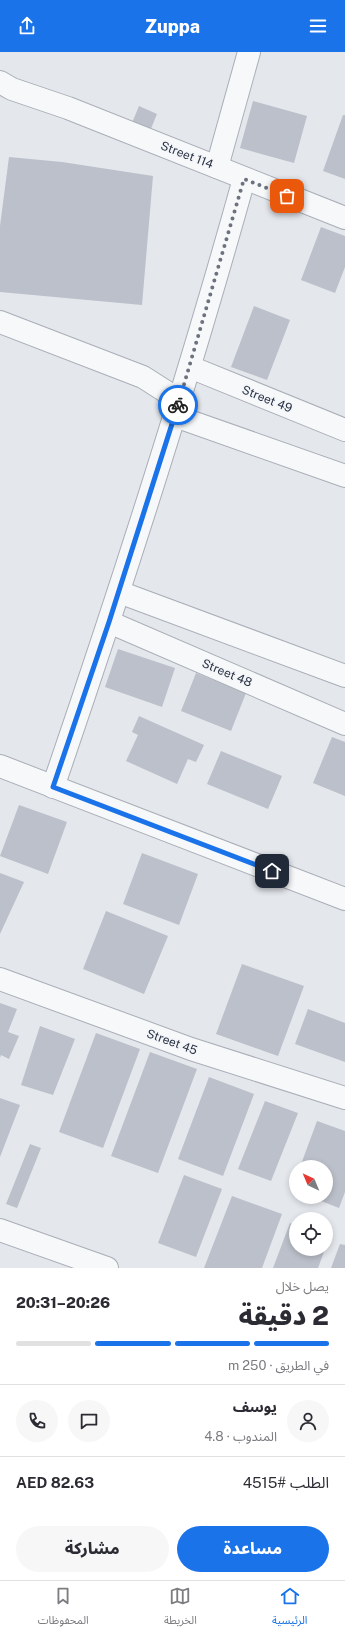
<!DOCTYPE html>
<html lang="ar">
<meta charset="utf-8">
<style>
body{margin:0;font-family:"Public Sans","Noto Sans Arabic",sans-serif;background:#f7f7f7;color:#2b2b33;direction:rtl;height:100vh;display:flex;flex-direction:column;font-size:15px;white-space:nowrap}
*{box-sizing:border-box;margin:0}
p{font-size:13px;color:#7c7c81}
.icon{flex:none;width:22px;height:22px;fill:none;stroke:currentColor;stroke-width:2;stroke-linecap:round;stroke-linejoin:round}
.map{position:relative;height:1216px;overflow:hidden;direction:ltr}
.details{display:flex;flex-direction:column;background:#fff;flex:1}
.details>*{flex:none}
.needle{width:26px;rotate:316deg}
.fabs{position:absolute;left:289px;top:1108px;display:grid;gap:8px}
.fabs a{display:grid;place-items:center;width:44px;height:44px;border-radius:50%;background:#fff;box-shadow:0 2px 6px #0003;font-size:20px}
.pin{position:absolute;display:grid;place-items:center;width:34px;height:34px;color:#fff;margin:-17px;border-radius:8px;box-shadow:0 2px 6px #0006}
.courier{position:absolute;display:grid;place-items:center;width:40px;height:40px;margin:-20px;border:3px solid #1a73e8;border-radius:50%;background:#fff;color:#222;box-shadow:0 1px 5px #0007}
.head em{font-style:normal;font-weight:800}
.head div{display:flex;flex-direction:column-reverse}
.head{display:flex;align-items:center;justify-content:space-between;height:68px;padding:0 16px}
h1{font-size:26px;font-weight:800;line-height:30px}
.bar{display:grid;grid-template-columns:repeat(4,1fr);gap:6px 4px;align-content:center;height:48px;padding:0 16px}
.bar i{height:5px;border-radius:3px;background:#e1e1e2}
.bar .active{background:#1a73e8}
.bar p{grid-column:span 4}
.line{display:flex;align-items:center;gap:10px;padding:0 16px;border-top:1px solid #e1e1e2}
.line div{flex:1}
.round{display:grid;place-items:center;flex:none;width:42px;height:42px;border-radius:21px;background:#f7f7f7}
.primary-button{display:flex;gap:8px;margin-top:auto;padding:8px 16px}
.primary-button a{flex:1;height:46px;border-radius:24px;background:#1a73e8;color:#fff;font-size:16px;font-weight:800;line-height:46px;text-align:center}
.primary-button a+a{background:#f7f7f7;color:#2b2b33}
header{display:flex;justify-content:space-between;align-items:center;height:52px;padding:0 16px;background:#1a73e8;color:#fff;font-size:18px;font-weight:800}
.tabs{display:flex;justify-content:space-around;align-items:center;height:56px;border-top:1px solid #e1e1e2;background:#fff;font-size:11px;color:#7c7c81}
.tabs a{display:grid;justify-items:center;gap:2px}
.tabs .active{color:#1a73e8}
.map>svg:first-child{display:block}
.building{fill:#bbc0ca}
.lines{fill:none;stroke-linecap:round;stroke-linejoin:round}
.minor-casing{stroke:#a9aeb7;stroke-width:24}
.minor{stroke:#f7f8fa;stroke-width:22}
.done{stroke:#6c737f;stroke-width:4;stroke-dasharray:0 7.2}
.route{stroke:#1a73e8;stroke-width:5}
.labels{text-anchor:middle;stroke-width:3.5;stroke-linejoin:round;paint-order:stroke}
.street-label{font-size:12px;fill:#2b3445;stroke:#f4f6f9}
</style>
<header><svg class="icon" aria-label="menu" viewBox="0 0 24 24"><path d="M4 6h16M4 12h16M4 18h16"/></svg>Zuppa<svg class="icon" aria-label="share" viewBox="0 0 24 24"><path d="M12 15V3M7 8l5-5 5 5M5 13v7h14v-7"/></svg></header>
<div class="map">
<svg width="345" height="1216" viewBox="0 0 345 1216">
<rect width="100%" height="100%" fill="#e4e7ec"/>
<!-- building -->
<g class="building">
<path d="M253,49L307,64L294,111L240,96Z"/>
<path d="M139,54L157,62L150,79L132,71Z"/>
<path d="M343,63H345V127L323,119Z"/>
<path d="M9,105L62,110L153,124L142,253L0,240V174Z"/>
<path d="M321,175L345,184V215L335,241L301,228Z"/>
<path d="M254,254L290,268L267,328L231,315Z"/>
<path d="M118,597L175,616L162,655L105,635Z"/>
<path d="M196,621L246,641L231,679L181,659Z"/>
<path d="M139,664L204,693L196,710L188,707L177,732L126,709L138,683L132,680Z"/>
<path d="M332,685L345,690V744L313,731Z"/>
<path d="M221,699L282,724L268,757L207,732Z"/>
<path d="M19,753L67,770L48,822L0,804Z"/>
<path d="M142,801L198,822L179,873L123,852Z"/>
<path d="M0,821L24,830L0,882Z"/>
<path d="M106,859L168,884L144,942L83,917Z"/>
<path d="M242,912L304,934L278,1004L216,982Z"/>
<path d="M0,951L17,957L8,980L19,984L9,1007L1,1003L0,1006Z"/>
<path d="M308,957L345,971V1010L295,992Z"/>
<path d="M40,974L75,987L53,1043L21,1033Z"/>
<path d="M96,981L140,997L103,1096L59,1080Z"/>
<path d="M150,1000L197,1017L158,1121L111,1104Z"/>
<path d="M209,1025L254,1042L223,1124L178,1107Z"/>
<path d="M0,1046L20,1053L0,1105Z"/>
<path d="M265,1049L298,1061L271,1129L238,1117Z"/>
<path d="M317,1069L345,1079V1140L339,1156L311,1145H326V1115H300Z"/>
<path d="M30,1092L41,1096L17,1156L6,1152Z"/>
<path d="M184,1123L222,1137L196,1205L158,1191Z"/>
<path d="M296,1127V1140L292,1138Z"/>
<path d="M232,1144L282,1162L262,1216H204Z"/>
<path d="M290,1171L296,1174V1197H325L318,1216H273Z"/>
<path d="M340,1192L345,1193V1216H331Z"/>
</g>
<g class="lines">
<defs>
<g id="minor">
<path d="M0,30L12,37L68,56L345,166"/>
<path d="M217,115L249,0"/>
<path d="M0,270L143,325L179,348"/>
<path d="M190,315L345,378"/>
<path d="M175,364L345,424"/>
<path d="M119,540L345,624"/>
<path d="M109,570L345,672"/>
<path d="M0,714L345,847"/>
<path d="M53,735C122,534 187,332 244,127"/>
<path d="M0,927L191,997L345,1046"/>
<path d="M0,1178L107,1216"/>
</g>
</defs>
<!-- minor casing -->
<use href="#minor" class="minor-casing"/>
<!-- minor -->
<use href="#minor" class="minor"/>
</g>
<g class="lines">
<!-- done -->
<path class="done" d="M178,353L244,127L287,144"/>
<!-- route -->
<path class="route" d="M178,353L109,570L53,735L272,819"/>
</g>
<g class="labels">
<!-- street labels -->
<g class="street-label">
<text transform="translate(187 103) rotate(21)" y="4">Street 114</text>
<text transform="translate(267 347) rotate(22)" y="4">Street 49</text>
<text transform="translate(227 621) rotate(23)" y="4">Street 48</text>
<text transform="translate(172 990) rotate(20)" y="4">Street 45</text>
</g>
</g>
</svg>
<div class="fabs">
<a><svg class="needle" viewBox="-14 -14 28 28"><path d="M0-13l5 13h-10z" fill="#e53935"/><path d="M0 13l5-13h-10z" fill="#7c7c81"/></svg></a>
<a><svg class="icon" aria-label="locate" viewBox="0 0 24 24"><circle cx="12" cy="12" r="6"/><path d="M12 2v4M12 18v4M2 12h4M18 12h4"/></svg></a>
</div>
<div class="pin" style="left:287px;top:144px;background:#ea580c"><svg class="icon" aria-label="bag" viewBox="0 0 24 24"><path d="M5 8h14l-1 12H6zM9 8a3 3 0 0 1 6 0"/></svg></div>
<div class="pin" style="left:272px;top:819px;background:#1f2937"><svg class="icon" aria-label="home" viewBox="0 0 24 24"><path d="M3 11l9-7 9 7M6 9v11h12V9"/></svg></div>
<div class="courier" style="left:178px;top:353px"><svg class="icon" aria-label="bike" viewBox="0 0 24 24"><circle cx="6" cy="16" r="4"/><circle cx="18" cy="16" r="4"/><path d="M6 16l4-8h5l3 8M10 8l3 8H6M13 5h3"/></svg></div>
</div>
<section class="details">
<div class="head"><div><h1>2 دقيقة</h1><p>يصل خلال</p></div><em>20:26–20:31</em></div>
<div class="bar"><i class="active"></i><i class="active"></i><i class="active"></i><i></i><p>في الطريق · 250 m</p></div>
<div class="line" style="height:72px"><a class="round"><svg class="icon" aria-label="person" viewBox="0 0 24 24"><circle cx="12" cy="8" r="4"/><path d="M4 21q1-7 8-7t8 7"/></svg></a><div><b>يوسف</b><p>المندوب · 4.8</p></div><a class="round"><svg class="icon" aria-label="chat" viewBox="0 0 24 24"><path d="M4 5h16v11H9l-5 4z"/></svg></a><a class="round"><svg class="icon" aria-label="phone" viewBox="0 0 24 24"><path d="M5 4h4l2 5-3 2q2 4 5 5l2-3 5 2v4C11 20 4 13 5 4z"/></svg></a></div>
<div class="line" style="height:52px"><div>الطلب #4515</div><b>AED 82.63</b></div>
<div class="primary-button"><a>مساعدة</a><a>مشاركة</a></div>
</section>
<nav class="tabs">
<a class="active"><svg class="icon" aria-label="home" viewBox="0 0 24 24"><path d="M3 11l9-7 9 7M6 9v11h12V9"/></svg>الرئيسية</a>
<a><svg class="icon" aria-label="map" viewBox="0 0 24 24"><path d="M3 6l6-2 6 2 6-2v14l-6 2-6-2-6 2zM9 4v14M15 6v14"/></svg>الخريطة</a>
<a><svg class="icon" aria-label="saved" viewBox="0 0 24 24"><path d="M7 4h10v16l-5-4-5 4z"/></svg>المحفوظات</a>
</nav>
